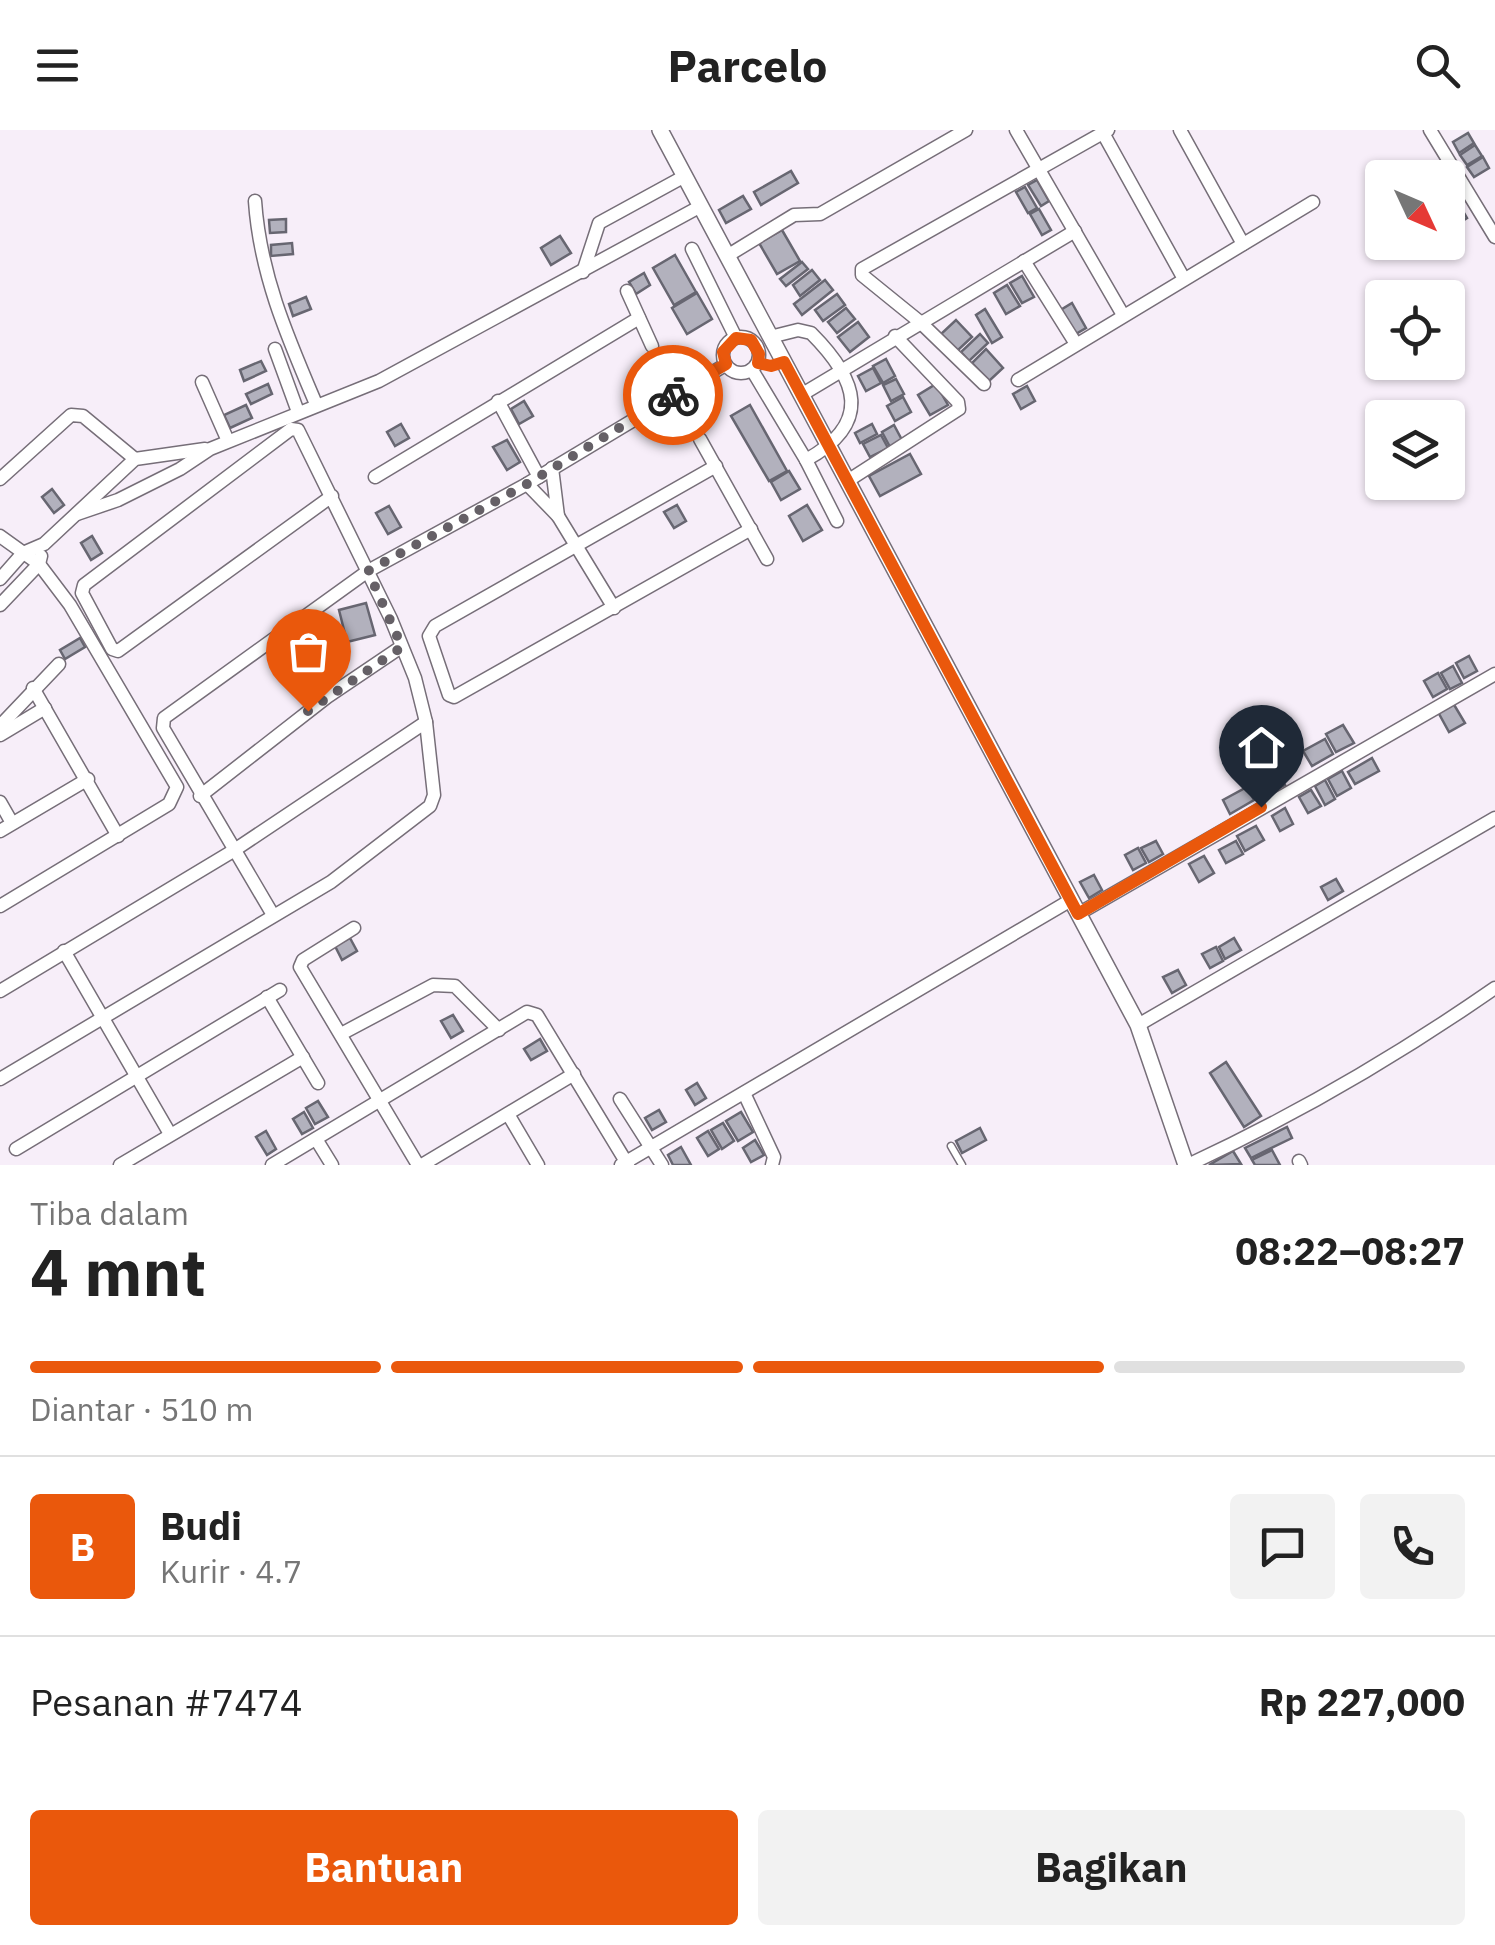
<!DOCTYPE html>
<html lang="id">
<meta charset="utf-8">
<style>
body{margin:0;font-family:"IBM Plex Sans",sans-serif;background:#f2f2f2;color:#222;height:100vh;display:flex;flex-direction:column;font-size:38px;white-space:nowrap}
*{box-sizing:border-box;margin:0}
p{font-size:32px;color:#767676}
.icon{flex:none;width:55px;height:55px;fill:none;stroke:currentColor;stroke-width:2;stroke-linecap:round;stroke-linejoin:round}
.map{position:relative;height:1035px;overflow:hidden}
.details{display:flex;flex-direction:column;background:#fff;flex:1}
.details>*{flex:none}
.needle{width:65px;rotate:134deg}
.tools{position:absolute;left:1365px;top:30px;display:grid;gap:20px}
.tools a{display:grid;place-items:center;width:100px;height:100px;border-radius:10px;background:#fff;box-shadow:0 2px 8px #0004;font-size:50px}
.pin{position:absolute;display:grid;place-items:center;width:85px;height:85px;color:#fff;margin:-102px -42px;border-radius:50% 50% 50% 0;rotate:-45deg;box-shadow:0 0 10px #0007}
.pin .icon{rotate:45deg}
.courier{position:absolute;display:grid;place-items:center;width:100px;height:100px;margin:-50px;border:8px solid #ea580c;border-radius:50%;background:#fff;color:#222;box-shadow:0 2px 12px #0007}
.summary em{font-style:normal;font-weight:700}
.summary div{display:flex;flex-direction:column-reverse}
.summary{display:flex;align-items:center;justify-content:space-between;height:170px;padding:0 30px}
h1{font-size:65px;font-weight:700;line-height:75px}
.bar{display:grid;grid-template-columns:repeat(4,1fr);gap:15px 10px;align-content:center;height:120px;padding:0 30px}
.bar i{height:12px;border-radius:8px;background:#e0e0e0}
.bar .current{background:#ea580c}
.bar p{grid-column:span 4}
.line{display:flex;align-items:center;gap:25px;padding:0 30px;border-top:2px solid #e0e0e0}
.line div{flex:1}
.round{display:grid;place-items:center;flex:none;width:105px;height:105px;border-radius:10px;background:#f2f2f2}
.cta{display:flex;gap:20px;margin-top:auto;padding:20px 30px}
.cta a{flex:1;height:115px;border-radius:10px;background:#ea580c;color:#fff;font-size:40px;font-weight:700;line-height:115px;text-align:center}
.cta a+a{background:#f2f2f2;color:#222}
header{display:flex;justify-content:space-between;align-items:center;height:130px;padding:0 30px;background:#fff;font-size:45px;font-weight:700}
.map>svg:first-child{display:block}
.building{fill:#b2b1bd;stroke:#676671;stroke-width:2.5}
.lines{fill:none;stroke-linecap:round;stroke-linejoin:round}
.service-casing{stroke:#766e78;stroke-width:9}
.minor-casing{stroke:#766e78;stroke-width:15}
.tertiary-casing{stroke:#766e78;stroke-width:18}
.service{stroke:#fff;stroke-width:6}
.minor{stroke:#fff;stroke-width:12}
.tertiary{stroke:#fff;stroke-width:15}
.done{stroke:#656066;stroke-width:10;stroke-dasharray:0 18}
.route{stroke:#ea580c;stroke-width:12}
</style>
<header><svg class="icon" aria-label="menu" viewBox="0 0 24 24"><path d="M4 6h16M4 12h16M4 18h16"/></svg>Parcelo<svg class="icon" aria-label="search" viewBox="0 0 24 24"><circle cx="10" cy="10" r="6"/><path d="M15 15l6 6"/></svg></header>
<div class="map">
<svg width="1495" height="1035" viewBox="0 0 1495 1035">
<rect width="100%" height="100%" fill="#f7eef9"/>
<!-- building -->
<g class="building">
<path d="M1468,3L1474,13L1459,23L1453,12Z"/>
<path d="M1475,15L1482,26L1467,35L1460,25Z"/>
<path d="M1483,27L1489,38L1474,47L1467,37Z"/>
<path d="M791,41L798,53L761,75L754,62Z"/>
<path d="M1037,50L1049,71L1041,76L1028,55Z"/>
<path d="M1025,57L1037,78L1028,83L1016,62Z"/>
<path d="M1452,62L1467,88L1448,100V65Z"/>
<path d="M743,66L751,79L726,93L719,80Z"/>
<path d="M1039,79L1051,100L1042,105L1030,84Z"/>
<path d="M286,89V102L270,103L269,90Z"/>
<path d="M782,100L800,131L777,144L759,113Z"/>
<path d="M560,106L571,123L551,135L541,118Z"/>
<path d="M292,113L293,124L271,126V115Z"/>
<path d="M675,125L696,162L674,175L653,138Z"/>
<path d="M802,132L808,139L786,156L780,149Z"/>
<path d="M812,140L820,150L800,166L793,155Z"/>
<path d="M644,143L650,155L636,164L629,152Z"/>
<path d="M1022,146L1034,167L1022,173L1010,153Z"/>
<path d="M825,150L833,160L802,185L794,174Z"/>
<path d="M1007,155L1020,176L1006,184L994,163Z"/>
<path d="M697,163L712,189L687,204L672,178Z"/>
<path d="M837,164L845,175L823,191L815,180Z"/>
<path d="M306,167L311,179L293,186L289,174Z"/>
<path d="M1072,173L1086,198L1074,205L1059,181Z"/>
<path d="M846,178L855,189L837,203L828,192Z"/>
<path d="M985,179L1002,207L992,213L976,185Z"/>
<path d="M956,190L972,207L957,221L941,204Z"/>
<path d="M858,192L869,207L850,222L838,207Z"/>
<path d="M980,204L988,213L969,231L961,222Z"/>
<path d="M675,217L686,234L675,241L665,223Z"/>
<path d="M986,219L1003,238L989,251L972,233Z"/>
<path d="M886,229L895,246L883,253L873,236Z"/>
<path d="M261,231L266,241L244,251L240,240Z"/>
<path d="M873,238L881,253L866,261L858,246Z"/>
<path d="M896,249L904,264L891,271L883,255Z"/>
<path d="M268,254L272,264L251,274L246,264Z"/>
<path d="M936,254L948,275L930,285L918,265Z"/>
<path d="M1027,256L1035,271L1021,279L1013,264Z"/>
<path d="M903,267L911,282L895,291L887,276Z"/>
<path d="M524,271L533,286L519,294L511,279Z"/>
<path d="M246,275L252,288L230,298L224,285Z"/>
<path d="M750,275L787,341L769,351L731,286Z"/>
<path d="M401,294L409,308L395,316L387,302Z"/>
<path d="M872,294L877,304L860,313L855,303Z"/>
<path d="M894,295L902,310L890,317L882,302Z"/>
<path d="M881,305L888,318L870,327L863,314Z"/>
<path d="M507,310L520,332L507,340L493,317Z"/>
<path d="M910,324L921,344L880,366L869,346Z"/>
<path d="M789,341L800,359L781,370L771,352Z"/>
<path d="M52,359L64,375L54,383L42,367Z"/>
<path d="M677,375L686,391L674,398L664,382Z"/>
<path d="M807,375L822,400L803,411L789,386Z"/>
<path d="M389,376L401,397L388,404L376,383Z"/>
<path d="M92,406L102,423L91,430L81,413Z"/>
<path d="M366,473L375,505L347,512L339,480Z"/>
<path d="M326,487L335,499L323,509L314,497Z"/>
<path d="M80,508L85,517L65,529L60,520Z"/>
<path d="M1469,526L1477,541L1464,548L1456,533Z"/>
<path d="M1453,536L1462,553L1450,559L1441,543Z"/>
<path d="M1438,543L1447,559L1433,567L1424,551Z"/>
<path d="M1453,573L1465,593L1449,602L1438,582Z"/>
<path d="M1343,595L1354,613L1336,622L1326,604Z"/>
<path d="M1325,609L1333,624L1312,636L1303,621Z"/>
<path d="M1372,628L1379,641L1355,654L1348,642Z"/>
<path d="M1276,639L1285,655L1260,668L1252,652Z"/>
<path d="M1342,641L1351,658L1337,666L1328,649Z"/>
<path d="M1325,650L1335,669L1325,675L1315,656Z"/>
<path d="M1247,657L1254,670L1230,684L1223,670Z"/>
<path d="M1311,660L1321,676L1308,683L1299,667Z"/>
<path d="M1285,678L1293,694L1280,701L1272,686Z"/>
<path d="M1256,696L1264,710L1245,721L1237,706Z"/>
<path d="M1156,711L1163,724L1149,732L1141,718Z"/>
<path d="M1236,711L1243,724L1226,733L1219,720Z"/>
<path d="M1138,718L1146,733L1133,740L1125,725Z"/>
<path d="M1204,726L1214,743L1199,752L1189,734Z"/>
<path d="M1094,745L1102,760L1089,768L1080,752Z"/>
<path d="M1336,749L1343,761L1328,770L1321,757Z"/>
<path d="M350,808L357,821L342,830L335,816Z"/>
<path d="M1234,808L1241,820L1225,829L1219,817Z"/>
<path d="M1216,817L1223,831L1210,838L1202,824Z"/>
<path d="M1178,840L1186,855L1172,863L1163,847Z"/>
<path d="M453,885L463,901L451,908L441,891Z"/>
<path d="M540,909L547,921L531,930L524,919Z"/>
<path d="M1226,932L1261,986L1244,997L1210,943Z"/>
<path d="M697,953L706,968L695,975L686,960Z"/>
<path d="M318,971L328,987L315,994L306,978Z"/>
<path d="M659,980L666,992L652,1000L645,988Z"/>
<path d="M304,982L313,998L302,1004L293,989Z"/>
<path d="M741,982L753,1002L738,1011L726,991Z"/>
<path d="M723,993L734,1011L722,1019L711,1000Z"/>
<path d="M1287,997L1292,1008L1251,1028L1245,1018Z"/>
<path d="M980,998L986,1010L962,1023L956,1011Z"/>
<path d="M266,1001L276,1019L267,1025L256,1007Z"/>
<path d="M708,1001L719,1019L708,1026L697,1008Z"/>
<path d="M755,1010L764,1025L751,1032L743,1018Z"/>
<path d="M681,1017L691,1035H673L668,1025Z"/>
<path d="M1272,1020L1280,1035H1255L1252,1030Z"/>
<path d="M1233,1021L1241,1034L1209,1035Z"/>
</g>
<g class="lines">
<defs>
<path id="service" d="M951,1016L962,1035"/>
<g id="minor">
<path d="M1016,0L1123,185"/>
<path d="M1180,0L1243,114"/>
<path d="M1430,0L1495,107"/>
<path d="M1103,3L1184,149"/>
<path d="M255,71C260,144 287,206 316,274"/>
<path d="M692,119L736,208"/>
<path d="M727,126L794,85L820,84L966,0"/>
<path d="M1024,131L1076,214"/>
<path d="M583,142L599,93L685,46"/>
<path d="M627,161L652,216"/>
<path d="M770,207L798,200L811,203C858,250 873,293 806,330"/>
<circle cx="741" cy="225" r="18"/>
<path d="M275,219L298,282"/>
<path d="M752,240L806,330L837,391"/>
<path d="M1018,250L1313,72"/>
<path d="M202,252L228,311"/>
<path d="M984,254L920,192L862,145V139L1108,0"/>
<path d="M801,265L1075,101"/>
<path d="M498,271L539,347"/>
<path d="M700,309L767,429"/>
<path d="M716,336L435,496L429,506L449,565L454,567L751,399"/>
<path d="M375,347L639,188"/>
<path d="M0,349L71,285L83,286L135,329"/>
<path d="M849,350L959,279L958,272L895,206"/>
<path d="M527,354L558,386L552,338"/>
<path d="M77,384L118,370L180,339L210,319L379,251L701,76"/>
<path d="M558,386L614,478"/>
<path d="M0,406L39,434L70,475L177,657L169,674L0,776"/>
<path d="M0,449L23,423L44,414L135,329L205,319"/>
<path d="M0,475L39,434L41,426"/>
<path d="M33,558L118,706"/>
<path d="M0,596L59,534"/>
<path d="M0,605L45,578"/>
<path d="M200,666L327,567L401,517"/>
<path d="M0,672L12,693"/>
<path d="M0,701L88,649"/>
<path d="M1078,784L1495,544"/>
<path d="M273,785L163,598L164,588L368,441L527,354L725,235"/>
<path d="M354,798L303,830L300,837L418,1035"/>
<path d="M64,821L170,1004"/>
<path d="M0,861L233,721L426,592"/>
<path d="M267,867L318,953"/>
<path d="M1138,895L1495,688"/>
<path d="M341,904L433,855L455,856L499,900"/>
<path d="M0,949L331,752L430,676L434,665L426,592L415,548L391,489L298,300L291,299L84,455L82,463L112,519L118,521L332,366"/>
<path d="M744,963L774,1027L772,1035"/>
<path d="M620,969L662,1035"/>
<path d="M508,984L538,1035"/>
<path d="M316,1009L332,1035"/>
<path d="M16,1019L280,860"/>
<path d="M1299,1031L1301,1035"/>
<path d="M120,1035L303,927"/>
<path d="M272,1035L527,882L537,885L628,1035"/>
<path d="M422,1035L574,944"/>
<path d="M621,1035L1071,770"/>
<path d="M1188,1035C1296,985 1397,926 1495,858"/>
</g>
<path id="tertiary" d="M660,0L1138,895L1186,1035"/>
</defs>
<!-- service casing -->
<use href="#service" class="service-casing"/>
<!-- minor casing -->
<use href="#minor" class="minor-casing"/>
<!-- tertiary casing -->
<use href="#tertiary" class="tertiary-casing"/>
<!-- service -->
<use href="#service" class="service"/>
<!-- minor -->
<use href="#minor" class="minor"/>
<!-- tertiary -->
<use href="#tertiary" class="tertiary"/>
</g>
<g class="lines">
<!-- done -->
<path class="done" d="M308,581L402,517L368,441L527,354L673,265"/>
<!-- route -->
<path class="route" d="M673,265L726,234L723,222L736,208L751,210L759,224L758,233L771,236L784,232L1078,784L1261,677"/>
</g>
</svg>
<div class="tools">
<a><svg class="needle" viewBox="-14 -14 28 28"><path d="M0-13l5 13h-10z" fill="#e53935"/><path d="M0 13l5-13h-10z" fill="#767676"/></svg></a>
<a><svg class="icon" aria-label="locate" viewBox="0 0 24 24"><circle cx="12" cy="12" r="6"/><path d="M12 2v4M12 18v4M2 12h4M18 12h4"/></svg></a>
<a><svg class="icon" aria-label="layers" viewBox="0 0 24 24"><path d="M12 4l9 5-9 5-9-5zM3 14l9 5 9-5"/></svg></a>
</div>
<div class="pin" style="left:308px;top:581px;background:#ea580c"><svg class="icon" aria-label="bag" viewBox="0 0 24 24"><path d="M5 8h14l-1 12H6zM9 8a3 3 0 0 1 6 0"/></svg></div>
<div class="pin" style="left:1261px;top:677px;background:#1f2937"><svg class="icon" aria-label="home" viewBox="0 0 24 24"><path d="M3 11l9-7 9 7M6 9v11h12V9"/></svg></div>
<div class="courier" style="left:673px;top:265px"><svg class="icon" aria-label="bike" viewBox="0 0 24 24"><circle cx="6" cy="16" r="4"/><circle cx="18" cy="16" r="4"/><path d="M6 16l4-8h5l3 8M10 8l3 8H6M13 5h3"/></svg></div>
</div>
<section class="details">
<div class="summary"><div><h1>4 mnt</h1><p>Tiba dalam</p></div><em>08:22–08:27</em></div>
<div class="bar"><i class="current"></i><i class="current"></i><i class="current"></i><i></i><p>Diantar · 510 m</p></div>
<div class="line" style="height:180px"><b class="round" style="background:#ea580c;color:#fff">B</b><div><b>Budi</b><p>Kurir · 4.7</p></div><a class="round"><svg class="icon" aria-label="chat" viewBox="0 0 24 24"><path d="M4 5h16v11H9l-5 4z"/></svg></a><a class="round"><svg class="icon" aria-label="phone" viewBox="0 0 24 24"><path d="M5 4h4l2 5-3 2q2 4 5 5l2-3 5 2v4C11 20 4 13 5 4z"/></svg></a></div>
<div class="line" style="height:130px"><div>Pesanan #7474</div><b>Rp 227,000</b></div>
<div class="cta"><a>Bantuan</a><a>Bagikan</a></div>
</section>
